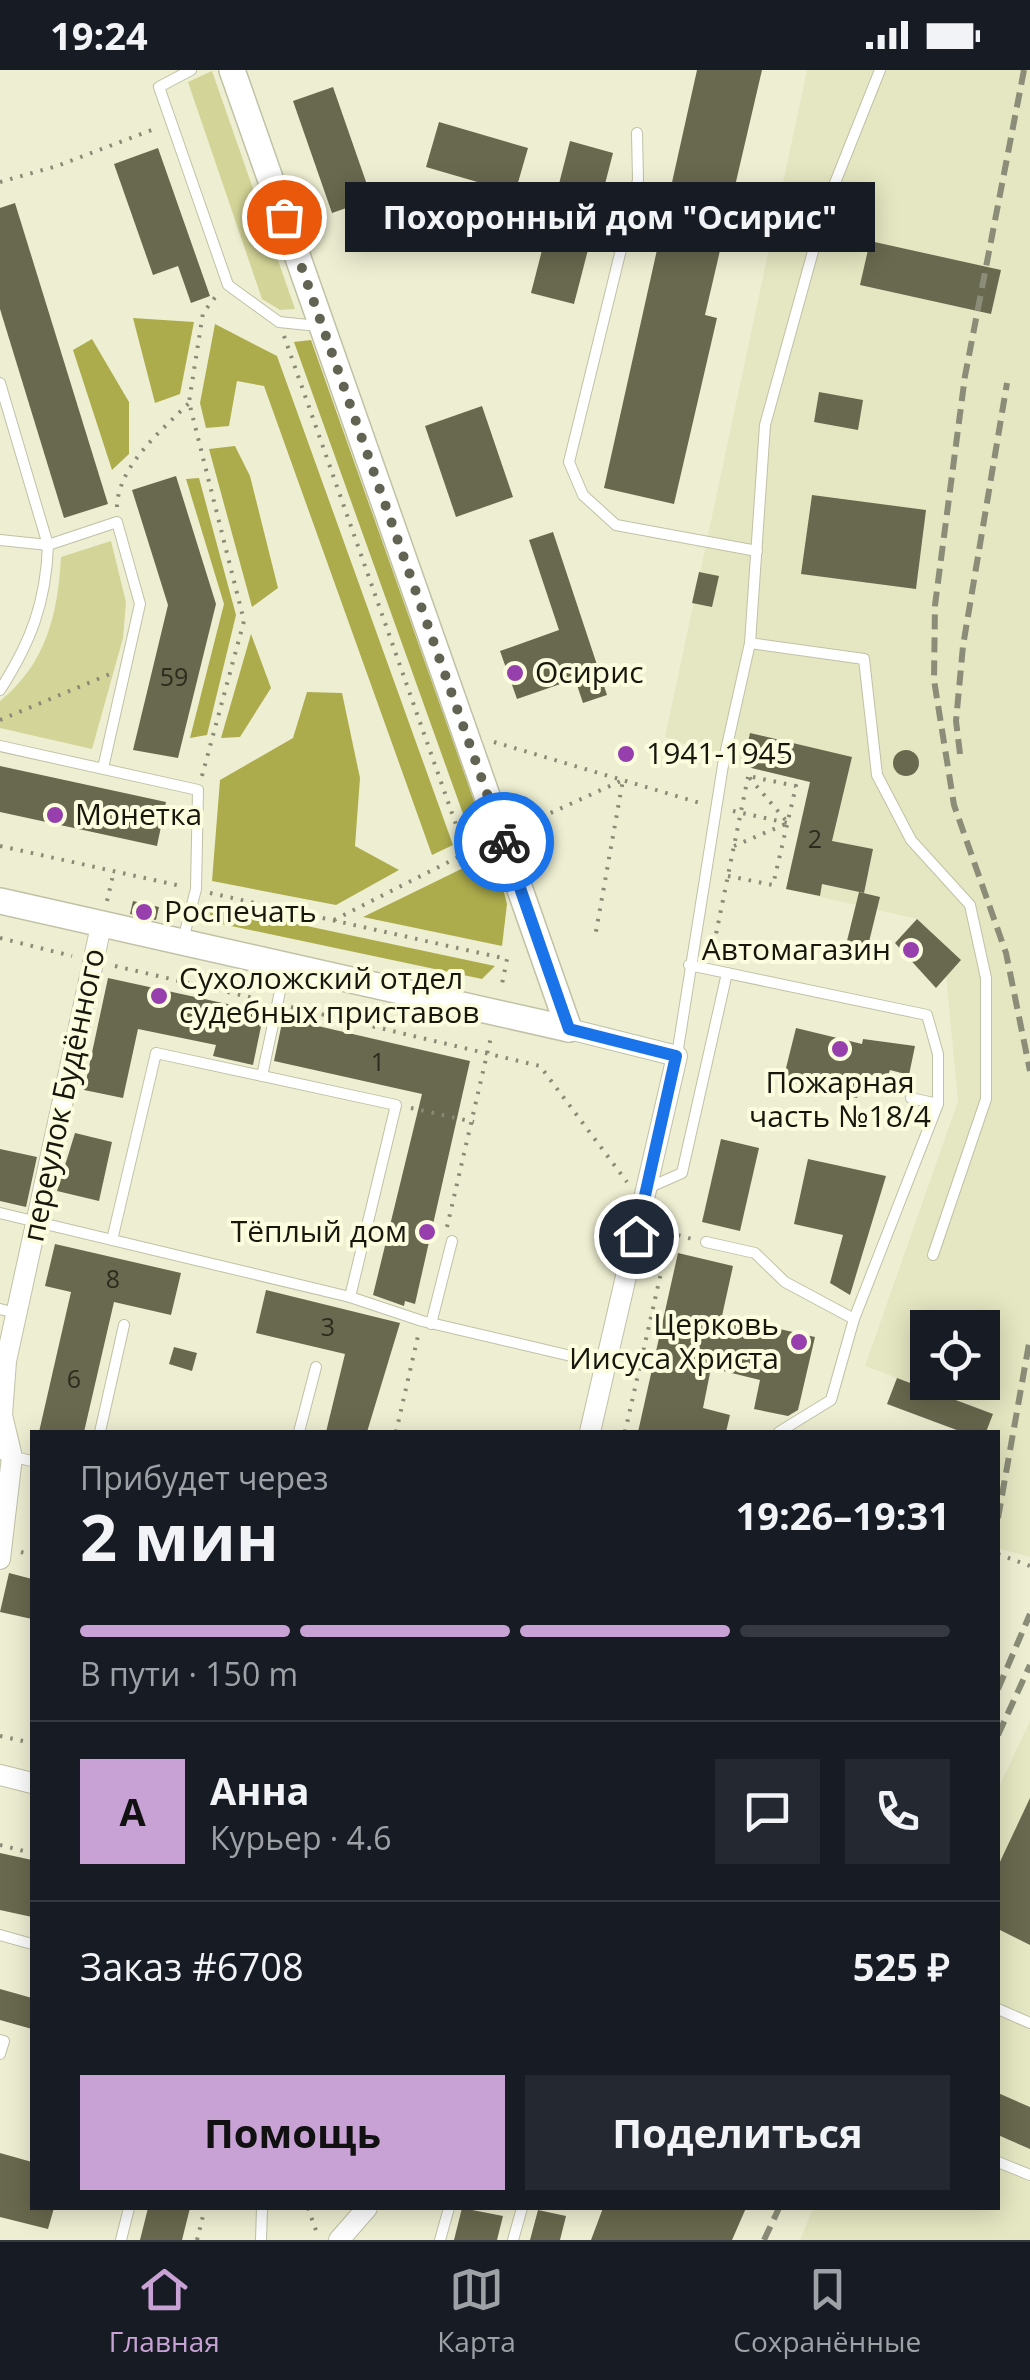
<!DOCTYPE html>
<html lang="ru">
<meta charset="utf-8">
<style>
body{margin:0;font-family:"Open Sans",sans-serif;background:#242831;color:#f1f3f6;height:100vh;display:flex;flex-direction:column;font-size:38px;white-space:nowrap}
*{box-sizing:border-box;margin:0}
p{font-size:32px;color:#9ea1a6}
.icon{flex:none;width:55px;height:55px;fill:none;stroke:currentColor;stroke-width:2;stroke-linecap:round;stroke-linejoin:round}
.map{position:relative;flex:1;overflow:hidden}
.side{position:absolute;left:30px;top:1360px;width:970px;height:780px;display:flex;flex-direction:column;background:#171b24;border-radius:0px;box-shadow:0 5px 25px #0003}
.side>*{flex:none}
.controls{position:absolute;left:910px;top:1240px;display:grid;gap:20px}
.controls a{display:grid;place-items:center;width:90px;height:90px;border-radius:0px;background:#171b24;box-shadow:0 5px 25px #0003;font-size:50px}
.pin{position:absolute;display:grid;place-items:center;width:85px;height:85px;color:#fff;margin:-42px;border:5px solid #fff;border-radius:50%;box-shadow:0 2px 10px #0007}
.courier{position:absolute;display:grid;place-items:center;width:100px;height:100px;margin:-50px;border:8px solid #1a73e8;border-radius:50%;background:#fff;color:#222;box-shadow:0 2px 12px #0007}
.bubble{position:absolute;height:70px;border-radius:0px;background:#171b24;box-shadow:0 5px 25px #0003;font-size:32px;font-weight:700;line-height:70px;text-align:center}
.overview em{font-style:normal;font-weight:700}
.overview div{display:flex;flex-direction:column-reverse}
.overview{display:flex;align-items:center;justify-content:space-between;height:170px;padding:0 50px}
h1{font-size:65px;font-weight:700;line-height:75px}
.bar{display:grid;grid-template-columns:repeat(4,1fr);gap:15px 10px;align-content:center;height:120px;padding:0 50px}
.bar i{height:12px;border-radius:8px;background:#363941}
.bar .active{background:#c8a2d5}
.bar p{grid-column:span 4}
.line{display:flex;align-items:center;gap:25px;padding:0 50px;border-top:2px solid #363941}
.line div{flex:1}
.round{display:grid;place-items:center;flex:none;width:105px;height:105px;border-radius:0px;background:#242831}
.cta{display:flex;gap:20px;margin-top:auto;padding:20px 50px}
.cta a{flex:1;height:115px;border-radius:0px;background:#c8a2d5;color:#111;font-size:40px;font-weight:700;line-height:115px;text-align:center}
.cta a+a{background:#242831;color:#f1f3f6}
.status{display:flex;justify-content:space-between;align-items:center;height:70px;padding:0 50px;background:#171b24;direction:ltr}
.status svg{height:28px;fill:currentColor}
.menu{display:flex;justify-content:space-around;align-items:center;height:140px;border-top:2px solid #363941;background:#171b24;font-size:28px;color:#9ea1a6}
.menu a{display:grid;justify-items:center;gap:5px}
.menu .active{color:#c8a2d5}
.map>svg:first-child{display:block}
.built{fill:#e5e7c2;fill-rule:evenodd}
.green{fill:#d3d497}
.forest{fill:#adac4c}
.building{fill:#69694f}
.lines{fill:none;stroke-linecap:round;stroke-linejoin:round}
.service-casing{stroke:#c0c1a5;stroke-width:12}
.minor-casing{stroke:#c0c1a5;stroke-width:22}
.tertiary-casing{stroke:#c0c1a5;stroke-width:28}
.path{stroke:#8a8b76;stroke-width:4;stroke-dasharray:2.5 8;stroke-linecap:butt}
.service{stroke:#fff;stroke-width:10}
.minor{stroke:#fff;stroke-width:20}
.tertiary{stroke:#fff;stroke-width:25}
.rail{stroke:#8c8d78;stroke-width:6;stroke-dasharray:15 8;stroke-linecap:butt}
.done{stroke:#626352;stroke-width:10;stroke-dasharray:0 18}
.route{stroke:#1a73e8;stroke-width:12}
.poi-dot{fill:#9740ad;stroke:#fcfddf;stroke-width:4}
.labels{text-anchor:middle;stroke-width:8;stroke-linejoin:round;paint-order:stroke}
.number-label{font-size:25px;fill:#2c2c1e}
.poi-label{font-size:30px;fill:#17170d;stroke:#fcfddf;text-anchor:start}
.street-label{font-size:30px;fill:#17170d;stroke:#fcfddf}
</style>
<div class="status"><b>19:24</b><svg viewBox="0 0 49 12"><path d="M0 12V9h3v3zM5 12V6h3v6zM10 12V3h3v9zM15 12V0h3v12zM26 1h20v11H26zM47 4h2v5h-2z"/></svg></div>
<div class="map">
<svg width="1030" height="2170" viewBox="0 0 1030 2170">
<rect width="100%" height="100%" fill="#eeefd2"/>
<!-- built -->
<g class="built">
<path d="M807,0H1030V1487L998,1478V1362H986L993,1344L865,1296L958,1031L946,906L961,890L917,849L786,819L810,712L743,696L665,667ZM928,1258H982V1312H928Z"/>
<path d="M1030,1651V2170H800L813,2138H998V1719Z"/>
</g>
<!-- green -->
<g class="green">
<path d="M212,1L295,239L280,240L262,229L188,12Z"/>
<path d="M111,471L126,532L123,568L92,679L0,658V631C46,594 58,544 61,487Z"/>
</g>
<!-- forest -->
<g class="forest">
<path d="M133,248L194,252L180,324L155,333Z"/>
<path d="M215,254L277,286L453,775L432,785L264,316L237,311L229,356L206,358L200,333Z"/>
<path d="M92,269L129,332V384L112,400L73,280Z"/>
<path d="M311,270L485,762L472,769L294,272Z"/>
<path d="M235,376L250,406L278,518L252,537L209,379Z"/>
<path d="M199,408L236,545L207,665L190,668L224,534L186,409Z"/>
<path d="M251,564L271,618L240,667L221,668Z"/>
<path d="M307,622L342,623L360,708L355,776L399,800L336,835L212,811L220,710L293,668Z"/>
<path d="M494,783L507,834L502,876L363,847Z"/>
<path d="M208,835L495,896L482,909L212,852Z"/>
</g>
<!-- building -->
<g class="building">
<path d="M697,0H762L705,245L717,248L674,434L604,418Z"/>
<path d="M333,17L372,129L332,143L293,31Z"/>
<path d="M439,52L528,78L515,123L426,97Z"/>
<path d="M570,71L613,83L574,234L531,223Z"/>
<path d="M158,78L210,226L191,233L178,196L153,205L114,94Z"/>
<path d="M15,133L108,434L64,448L0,239V138Z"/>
<path d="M870,171L1001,200L991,244L860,215Z"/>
<path d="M819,322L863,330L858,360L814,352Z"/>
<path d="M482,336L513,427L456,447L425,356Z"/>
<path d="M176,406L216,534L178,688L133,680L168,535L132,420Z"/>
<path d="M812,425L926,440L916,519L801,504Z"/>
<path d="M553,462L607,625L583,633L575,609L517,629L500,581L559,560L529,470Z"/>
<path d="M699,502L719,506L712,537L692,533Z"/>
<path d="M750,663L852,687L832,771L873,779L864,823L822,814L820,826L786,819L810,712L743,696Z"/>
<circle cx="906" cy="693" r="13"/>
<path d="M0,696L166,732L157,776L0,742Z"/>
<path d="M859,822L880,827L866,884L845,879Z"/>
<path d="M133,831L159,837L156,850L130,844Z"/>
<path d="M917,849L961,890L936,918L895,873Z"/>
<path d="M108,908L264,942L253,995L213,986L216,975L138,959L123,1028L84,1020Z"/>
<path d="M283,948L470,991L415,1234L405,1231L404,1236L373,1225L422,1024L274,991Z"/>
<path d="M796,958L862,974L863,969L915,976L909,1005L890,1000L887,1009L863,1003L857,1028L783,1010Z"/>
<path d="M75,1063L112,1072L99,1131L57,1121Z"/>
<path d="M721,1069L759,1078L740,1161L702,1152Z"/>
<path d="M0,1079L37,1087L26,1137L0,1131Z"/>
<path d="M808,1089L886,1106L850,1225L830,1213L843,1165L794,1154Z"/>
<path d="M55,1174L181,1203L171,1245L114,1232L84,1362H39L71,1222L45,1216Z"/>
<path d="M678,1183L733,1196L722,1246L815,1267L798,1340L788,1346L754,1339L760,1310L711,1298L703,1338L730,1345L726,1362H638Z"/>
<path d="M266,1220L400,1253L367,1362H326L345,1284L256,1263Z"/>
<path d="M174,1277L197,1283L192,1301L169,1294Z"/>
<path d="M897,1308L993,1344L986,1362H962L887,1334Z"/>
<path d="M9,1503L32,1509V1549L0,1542Z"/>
<path d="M1030,1728V1875L998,1859V1796Z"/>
<path d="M0,1783L32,1790V1847L0,1840Z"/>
<path d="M0,1919L32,1928V1959L0,1950Z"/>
<path d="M998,2023L1030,2037V2079L998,2065Z"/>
<path d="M0,2083L32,2092V2138H54L48,2159L0,2147Z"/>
<path d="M148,2138H190L182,2170H140Z"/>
<path d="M462,2138L503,2146L497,2170H454Z"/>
<path d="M603,2138H746L732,2170H591Z"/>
<path d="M538,2140L566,2146L560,2170H530Z"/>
</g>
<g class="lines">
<defs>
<g id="service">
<path d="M191,0L159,17L228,215L279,252L318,256"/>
<path d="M637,63L638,110L569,392L583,425L616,455L757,481"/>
<path d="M0,313L48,475L117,452L140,534L103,698"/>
<path d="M0,470L48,475C46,532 31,572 0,620"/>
<path d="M750,573L864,589L877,705L911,770L970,835L986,908V1029L933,1185"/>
<path d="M0,676L198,720L196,819L183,870"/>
<path d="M689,895L927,945L938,984V1034L854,1249L831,1330L779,1362"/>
<path d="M677,985L724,689L750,573L765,355L825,138L880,0"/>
<path d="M262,1006L285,898"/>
<path d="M911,1028L938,1034"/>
<path d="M648,1118L682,1103L727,903"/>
<path d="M0,1143L350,1227L422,1251L605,1294"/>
<path d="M112,1170L156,983L396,1035L350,1227"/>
<path d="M706,1172L755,1183L785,1212L854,1249"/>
<path d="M0,1239L16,1243"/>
<path d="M431,1254L452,1171"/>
<path d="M100,1362L124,1255"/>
<path d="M299,1362L316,1297"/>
<path d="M0,1384L32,1391"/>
<path d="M0,1865L32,1874"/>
<path d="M998,1939L1030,1953"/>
<path d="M0,1970L4,1971L0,1984"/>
<path d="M998,2092L1030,2105"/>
<path d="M121,2170L129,2138"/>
<path d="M261,2170L262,2138"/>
<path d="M440,2170L449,2138"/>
<path d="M513,2170L522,2138"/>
</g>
<g id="minor">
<path d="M569,959L677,986L590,1362"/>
<path d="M0,1489L12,1387L2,1345L6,1291L101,856"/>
<path d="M0,1705L32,1713"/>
<path d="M339,2170L367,2138"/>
</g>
<g id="tertiary">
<path d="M232,0L569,959"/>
<path d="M0,831L569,959"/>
</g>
</defs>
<!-- service casing -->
<use href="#service" class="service-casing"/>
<!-- minor casing -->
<use href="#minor" class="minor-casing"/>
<!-- tertiary casing -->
<use href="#tertiary" class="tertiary-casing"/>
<!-- path -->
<g class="path">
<path d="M0,112L57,96L157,58"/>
<path d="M284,266L466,783"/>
<path d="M117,437C118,396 161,361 189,333"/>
<path d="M0,650L110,604"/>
<path d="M494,672L700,733"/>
<path d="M202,706L244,551L189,332L203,243L217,225"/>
<path d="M733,741L788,753"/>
<path d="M522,756L623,710L595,867"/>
<path d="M0,776L181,816"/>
<path d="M734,776L788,753L748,706"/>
<path d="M728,806L773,815L796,716L748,706"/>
<path d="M210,823L507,889L501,919"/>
<path d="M107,831L114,801"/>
<path d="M334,850L482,775"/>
<path d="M0,868L72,886"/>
<path d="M712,884L748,707"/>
<path d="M115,896L262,930"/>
<path d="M291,937L540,996L627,1112"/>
<path d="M411,1038L474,1052"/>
<path d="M661,1154L670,1163L692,1169"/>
<path d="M447,1157L491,967"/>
<path d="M396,1362L418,1266"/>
<path d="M625,1362L670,1163"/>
<path d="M21,1482L32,1485"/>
<path d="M998,1484L1030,1496"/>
<path d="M0,1666L32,1673"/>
<path d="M0,1775L32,1783"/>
<path d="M308,2138L318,2166"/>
<path d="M197,2170L205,2138"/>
</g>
<!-- service -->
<use href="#service" class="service"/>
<!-- minor -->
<use href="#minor" class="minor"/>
<!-- tertiary -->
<use href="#tertiary" class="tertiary"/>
<!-- rail -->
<g class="rail">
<path d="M1024,0L965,306L935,535L934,610L954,735L1006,883L1030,1001"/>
<path d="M960,684L956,651L963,576L1007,313"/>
<path d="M998,1448L1030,1268"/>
<path d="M998,1619L1030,1544"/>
<path d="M998,1665L1030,1595"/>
<path d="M764,2170L779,2138"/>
</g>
</g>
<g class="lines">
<!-- done -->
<path class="done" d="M284,147L504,772"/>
<!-- route -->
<path class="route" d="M504,772L569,959L676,986L636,1166"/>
</g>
<!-- markers -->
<g class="poi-dot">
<circle cx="515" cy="603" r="10"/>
<circle cx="626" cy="684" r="10"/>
<circle cx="55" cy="745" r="10"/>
<circle cx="144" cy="842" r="10"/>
<circle cx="911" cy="880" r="10"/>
<circle cx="159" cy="926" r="10"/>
<circle cx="840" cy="979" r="10"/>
<circle cx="427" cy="1162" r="10"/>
<circle cx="799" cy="1272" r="10"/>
</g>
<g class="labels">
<!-- number labels -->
<g class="number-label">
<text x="174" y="616">59</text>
<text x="815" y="778">2</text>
<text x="378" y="1001">1</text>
<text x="113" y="1218">8</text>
<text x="328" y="1266">3</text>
<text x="74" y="1318">6</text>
</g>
<!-- poi labels -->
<g class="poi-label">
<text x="535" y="613">Осирис</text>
<text x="646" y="694">1941-1945</text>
<text x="75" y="755">Монетка</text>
<text x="164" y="852">Роспечать</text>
<text x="891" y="890" text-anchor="end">Автомагазин</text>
<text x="179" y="919">Сухоложский отдел<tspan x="179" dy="34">судебных приставов</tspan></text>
<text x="840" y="1023" text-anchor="middle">Пожарная<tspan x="840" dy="34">часть №18/4</tspan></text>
<text x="407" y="1172" text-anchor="end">Тёплый дом</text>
<text x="779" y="1265" text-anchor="end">Церковь<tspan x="779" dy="34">Иисуса Христа</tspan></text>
</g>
<!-- street labels -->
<g class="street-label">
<text transform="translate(64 1025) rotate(-78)" y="10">переулок Будённого</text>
</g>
</g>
</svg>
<div class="controls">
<a><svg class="icon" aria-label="locate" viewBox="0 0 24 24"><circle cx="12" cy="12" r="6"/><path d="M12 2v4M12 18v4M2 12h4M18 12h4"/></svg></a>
</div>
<div class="pin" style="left:284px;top:147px;background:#ea580c"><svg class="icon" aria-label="bag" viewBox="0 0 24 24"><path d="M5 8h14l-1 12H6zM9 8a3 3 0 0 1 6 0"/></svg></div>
<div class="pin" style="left:636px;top:1166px;background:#1f2937"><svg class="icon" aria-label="home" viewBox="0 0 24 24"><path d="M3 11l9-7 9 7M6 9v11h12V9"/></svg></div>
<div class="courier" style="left:504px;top:772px"><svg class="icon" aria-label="bike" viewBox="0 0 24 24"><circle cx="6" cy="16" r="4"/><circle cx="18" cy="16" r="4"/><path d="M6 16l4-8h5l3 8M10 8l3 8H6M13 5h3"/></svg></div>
<div class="bubble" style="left:345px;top:112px;width:530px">Похоронный дом &quot;Осирис&quot;</div>
<section class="side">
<div class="overview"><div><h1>2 мин</h1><p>Прибудет через</p></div><em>19:26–19:31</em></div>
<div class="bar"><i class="active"></i><i class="active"></i><i class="active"></i><i></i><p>В пути · 150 m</p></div>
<div class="line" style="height:180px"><b class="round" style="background:#c8a2d5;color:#111">А</b><div><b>Анна</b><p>Курьер · 4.6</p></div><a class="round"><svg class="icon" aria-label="chat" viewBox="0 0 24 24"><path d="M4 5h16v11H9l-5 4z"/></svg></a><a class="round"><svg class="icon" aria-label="phone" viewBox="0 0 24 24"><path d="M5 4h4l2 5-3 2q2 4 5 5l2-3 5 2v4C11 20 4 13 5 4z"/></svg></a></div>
<div class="line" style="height:130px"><div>Заказ #6708</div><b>525 ₽</b></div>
<div class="cta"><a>Помощь</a><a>Поделиться</a></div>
</section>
</div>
<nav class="menu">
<a class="active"><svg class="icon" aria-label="home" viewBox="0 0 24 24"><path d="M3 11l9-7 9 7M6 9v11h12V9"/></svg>Главная</a>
<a><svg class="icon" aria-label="map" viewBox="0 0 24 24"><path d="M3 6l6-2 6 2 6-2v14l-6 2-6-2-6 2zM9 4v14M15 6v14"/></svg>Карта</a>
<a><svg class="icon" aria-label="saved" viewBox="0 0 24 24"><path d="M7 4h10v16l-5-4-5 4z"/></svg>Сохранённые</a>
</nav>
